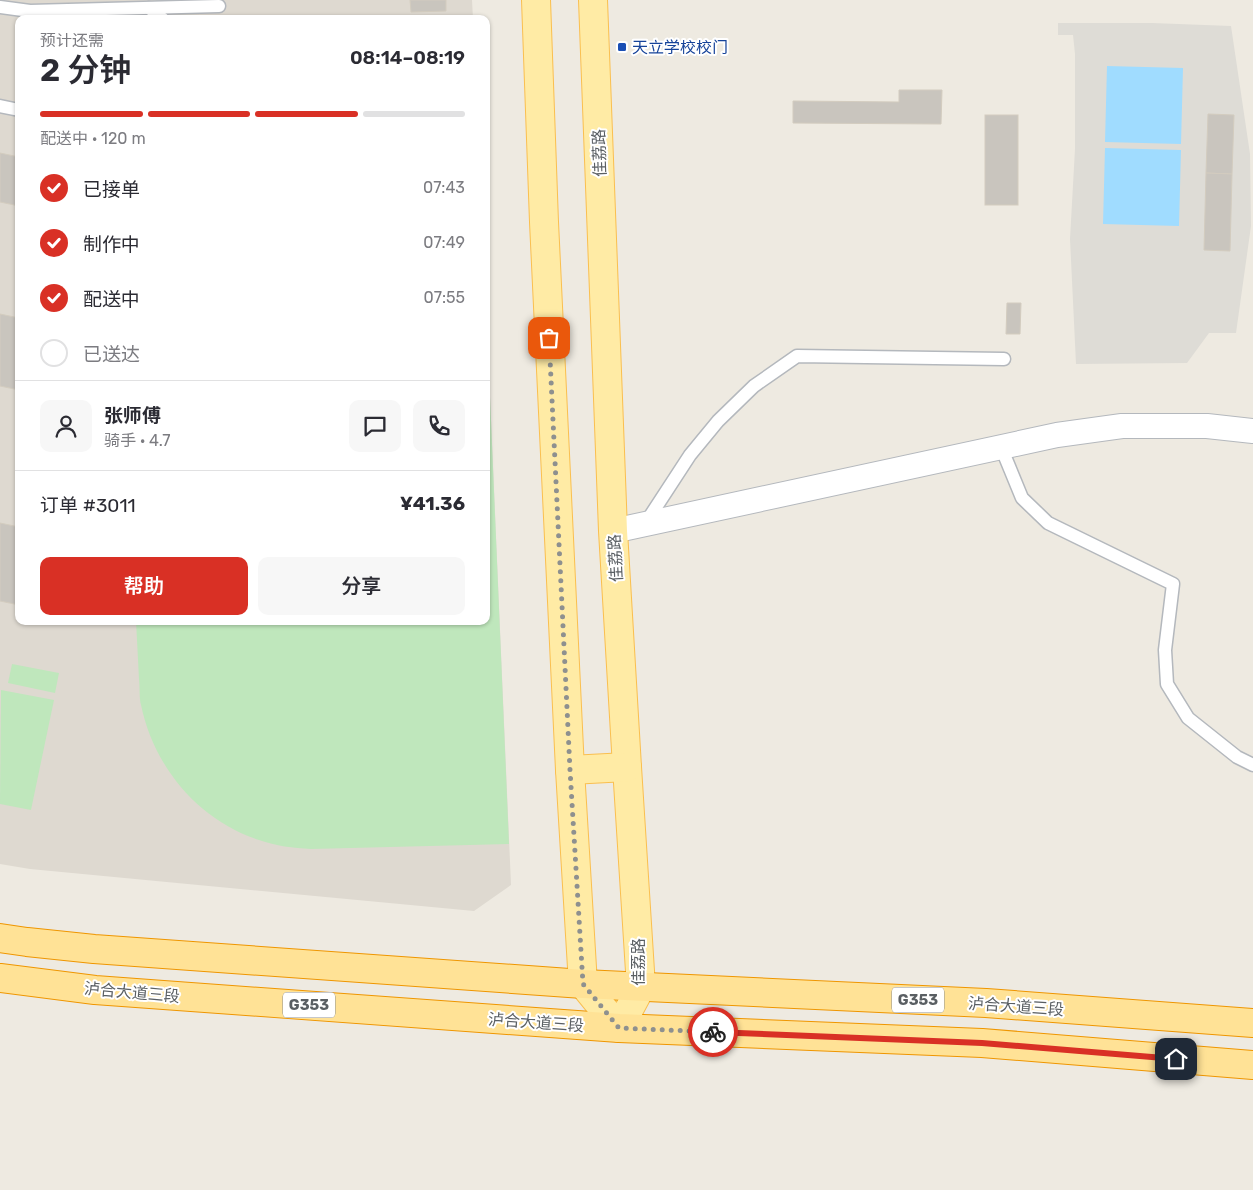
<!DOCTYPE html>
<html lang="zh">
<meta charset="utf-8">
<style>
body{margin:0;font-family:Rubik,"Noto Sans SC",sans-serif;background:#f7f7f7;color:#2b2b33;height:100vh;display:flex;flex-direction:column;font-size:19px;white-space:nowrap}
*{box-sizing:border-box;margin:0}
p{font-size:16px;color:#7c7c81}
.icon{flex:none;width:28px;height:28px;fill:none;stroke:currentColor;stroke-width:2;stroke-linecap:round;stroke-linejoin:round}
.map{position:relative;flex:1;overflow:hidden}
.side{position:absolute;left:15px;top:15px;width:475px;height:610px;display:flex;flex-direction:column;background:#fff;border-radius:10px;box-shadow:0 1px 4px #0004}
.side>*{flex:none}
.pin{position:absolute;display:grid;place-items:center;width:42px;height:42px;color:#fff;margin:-21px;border-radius:10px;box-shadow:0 2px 8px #0006}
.courier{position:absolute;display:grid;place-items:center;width:50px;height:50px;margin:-25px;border:4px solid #d93025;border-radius:50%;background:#fff;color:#222;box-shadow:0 1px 6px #0007}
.head em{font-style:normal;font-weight:600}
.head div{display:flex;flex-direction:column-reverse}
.head{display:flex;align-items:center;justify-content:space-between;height:85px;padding:0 25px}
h1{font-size:32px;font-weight:600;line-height:38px}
.bar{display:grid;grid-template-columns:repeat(4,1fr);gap:8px 5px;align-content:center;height:60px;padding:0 25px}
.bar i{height:6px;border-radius:4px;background:#e1e1e2}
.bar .on{background:#d93025}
.bar p{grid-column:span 4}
.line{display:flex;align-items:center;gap:12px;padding:0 25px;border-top:1px solid #e1e1e2}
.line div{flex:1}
.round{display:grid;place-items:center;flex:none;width:52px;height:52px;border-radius:10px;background:#f7f7f7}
ol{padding:0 25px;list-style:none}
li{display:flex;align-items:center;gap:15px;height:55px}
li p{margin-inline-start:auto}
li .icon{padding:5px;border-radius:50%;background:#d93025;color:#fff;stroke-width:4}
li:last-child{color:#7c7c81}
li i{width:28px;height:28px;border:2px solid #e1e1e2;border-radius:50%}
.action{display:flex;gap:10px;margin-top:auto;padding:10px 25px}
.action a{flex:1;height:58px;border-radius:10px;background:#d93025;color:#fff;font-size:20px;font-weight:600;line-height:58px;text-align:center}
.action a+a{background:#f7f7f7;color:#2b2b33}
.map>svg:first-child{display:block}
.industrial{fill:#dedcd6}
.education{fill:#ded9d0}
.green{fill:#bfe7bc}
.water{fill:#a0dcff}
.building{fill:#c9c5be;stroke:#d3ccbf}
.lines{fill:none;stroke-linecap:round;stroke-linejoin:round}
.service-casing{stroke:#b4b8bd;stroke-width:15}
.minor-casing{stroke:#b4b8bd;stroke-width:26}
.primary-casing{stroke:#fabf4f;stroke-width:30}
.trunk-casing{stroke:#ef9600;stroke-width:30}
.service{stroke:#fff;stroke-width:12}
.minor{stroke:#fff;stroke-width:24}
.primary{stroke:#ffeba5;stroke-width:28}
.trunk{stroke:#ffe296;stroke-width:28}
.done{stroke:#8e908f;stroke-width:5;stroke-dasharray:0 9}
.route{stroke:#d93025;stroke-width:6}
.transit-dot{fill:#1a4fb4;stroke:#fff;stroke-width:2}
.labels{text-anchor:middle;stroke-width:4;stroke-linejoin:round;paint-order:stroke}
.shield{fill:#fff;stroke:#8c8f92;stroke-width:1}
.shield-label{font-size:15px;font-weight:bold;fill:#5a5f63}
.transit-label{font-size:16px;fill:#164399;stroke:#fff;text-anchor:start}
.street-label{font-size:16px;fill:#5a5f63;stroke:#fff}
</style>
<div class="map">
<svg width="1253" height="1190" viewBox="0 0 1253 1190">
<rect width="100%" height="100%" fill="#eeeae1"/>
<!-- industrial -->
<path class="industrial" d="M1058,23H1152L1231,26L1250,154L1251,226L1236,333H1209L1187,363L1076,364L1070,239L1075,149V54L1073,35H1058Z"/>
<!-- education -->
<path class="education" d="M0,0H472L473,19H19V621H486V303L511,885L474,911L30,869L0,864Z"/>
<!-- green -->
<g class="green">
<path d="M486,303L509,844L311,849C293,848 276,846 259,840C198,820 154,767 141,705C139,697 140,687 139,679C138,659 137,640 136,621H486Z"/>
<path d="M12,664L59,673L55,693L8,683Z"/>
<path d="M1,690L54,700L31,810L0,804Z"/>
</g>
<!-- water -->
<g class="water">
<path d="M1107,66L1183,68L1181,144L1105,142Z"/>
<path d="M1105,148L1181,150L1179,226L1103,224Z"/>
</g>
<!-- building -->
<g class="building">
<path d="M410,0H446V11L411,12Z"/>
<path d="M899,90H942L941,124L793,123V101L899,102Z"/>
<path d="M1208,114L1234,115L1232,174L1206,173Z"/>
<rect x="985" y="115" width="33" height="90"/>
<path d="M0,153L19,157V206L0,202Z"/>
<path d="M1206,173L1232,174L1230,251L1204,250Z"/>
<path d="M1007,303H1021L1020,334H1006Z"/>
<path d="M0,314L19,318V390L0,386Z"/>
<path d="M0,523L19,527V605L0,601Z"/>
</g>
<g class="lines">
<defs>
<g id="service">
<path d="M0,7L30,11L219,6"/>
<path d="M149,8L163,19"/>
<path d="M0,106L19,110"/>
<path d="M1001,447L1022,498L1048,523L1173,584L1165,650L1167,684L1188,718L1237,757L1253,765"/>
<path d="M645,524L690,455L718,421L754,386L797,356L1004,359"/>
</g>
<path id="minor" d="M613,531L1057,435L1122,426H1207L1253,431"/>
<g id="primary">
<path d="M536,0L544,222L570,770L583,984L619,1028L641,987L627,767L613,531L593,0"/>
<path d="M570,770L627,767"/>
</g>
<g id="trunk">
<path d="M0,938L27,942L94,949L583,984L986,1003L1253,1023"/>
<path d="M0,978L95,990L619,1028L982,1043L1253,1065"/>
</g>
</defs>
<!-- service casing -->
<use href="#service" class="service-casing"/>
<!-- minor casing -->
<use href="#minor" class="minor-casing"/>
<!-- primary casing -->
<use href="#primary" class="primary-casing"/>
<!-- trunk casing -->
<use href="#trunk" class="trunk-casing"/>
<!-- service -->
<use href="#service" class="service"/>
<!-- minor -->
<use href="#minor" class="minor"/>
<!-- primary -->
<use href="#primary" class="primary"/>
<!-- trunk -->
<use href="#trunk" class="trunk"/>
</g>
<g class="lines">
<!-- done -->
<path class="done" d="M549,338L570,770L583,984L619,1028L713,1032"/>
<!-- route -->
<path class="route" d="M713,1032L982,1043L1176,1059"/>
</g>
<!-- markers -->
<rect class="transit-dot" x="617" y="42" width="10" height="10" rx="2.5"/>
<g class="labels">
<!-- shield labels -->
<g class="shield">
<rect x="892" y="987.5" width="52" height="25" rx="4"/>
<rect x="283" y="992.5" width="52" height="25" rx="4"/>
</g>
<g class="shield-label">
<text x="918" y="1005">G353</text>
<text x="309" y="1010">G353</text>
</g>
<!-- transit labels -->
<g class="transit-label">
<text x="632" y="53">天立学校校门</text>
</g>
<!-- street labels -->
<g class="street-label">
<text transform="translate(599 153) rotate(-92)" y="6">佳荔路</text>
<text transform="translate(615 558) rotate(-93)" y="6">佳荔路</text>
<text transform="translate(638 962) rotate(-90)" y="6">佳荔路</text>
<text transform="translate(132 992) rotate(5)" y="6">泸合大道三段</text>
<text transform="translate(1016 1006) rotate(4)" y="6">泸合大道三段</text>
<text transform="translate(536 1022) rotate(4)" y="6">泸合大道三段</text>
</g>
</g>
</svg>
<div class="pin" style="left:549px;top:338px;background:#ea580c"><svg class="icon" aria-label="bag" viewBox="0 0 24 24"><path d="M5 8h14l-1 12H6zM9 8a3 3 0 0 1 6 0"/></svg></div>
<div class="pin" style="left:1176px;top:1059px;background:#1f2937"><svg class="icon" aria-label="home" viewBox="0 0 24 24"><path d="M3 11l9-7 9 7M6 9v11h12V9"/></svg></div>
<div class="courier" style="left:713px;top:1032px"><svg class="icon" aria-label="bike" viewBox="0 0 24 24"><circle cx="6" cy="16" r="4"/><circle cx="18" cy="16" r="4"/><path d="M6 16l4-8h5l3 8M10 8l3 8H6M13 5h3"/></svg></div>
<section class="side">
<div class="head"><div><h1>2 分钟</h1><p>预计还需</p></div><em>08:14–08:19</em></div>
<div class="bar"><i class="on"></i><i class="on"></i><i class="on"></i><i></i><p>配送中 · 120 m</p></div>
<ol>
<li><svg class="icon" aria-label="check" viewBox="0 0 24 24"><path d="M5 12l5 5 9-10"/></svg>已接单<p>07:43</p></li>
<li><svg class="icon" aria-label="check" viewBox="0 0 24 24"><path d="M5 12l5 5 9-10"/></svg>制作中<p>07:49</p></li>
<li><svg class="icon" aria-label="check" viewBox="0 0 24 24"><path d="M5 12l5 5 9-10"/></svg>配送中<p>07:55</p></li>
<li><i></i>已送达</li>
</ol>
<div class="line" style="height:90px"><a class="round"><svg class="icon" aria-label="person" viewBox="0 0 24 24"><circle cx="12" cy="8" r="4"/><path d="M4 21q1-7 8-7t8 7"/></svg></a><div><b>张师傅</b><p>骑手 · 4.7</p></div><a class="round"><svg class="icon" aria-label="chat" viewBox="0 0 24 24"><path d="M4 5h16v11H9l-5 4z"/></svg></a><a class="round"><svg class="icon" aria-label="phone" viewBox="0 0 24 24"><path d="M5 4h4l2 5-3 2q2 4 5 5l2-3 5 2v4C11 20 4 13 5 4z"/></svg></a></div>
<div class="line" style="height:65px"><div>订单 #3011</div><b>¥41.36</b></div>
<div class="action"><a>帮助</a><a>分享</a></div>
</section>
</div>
